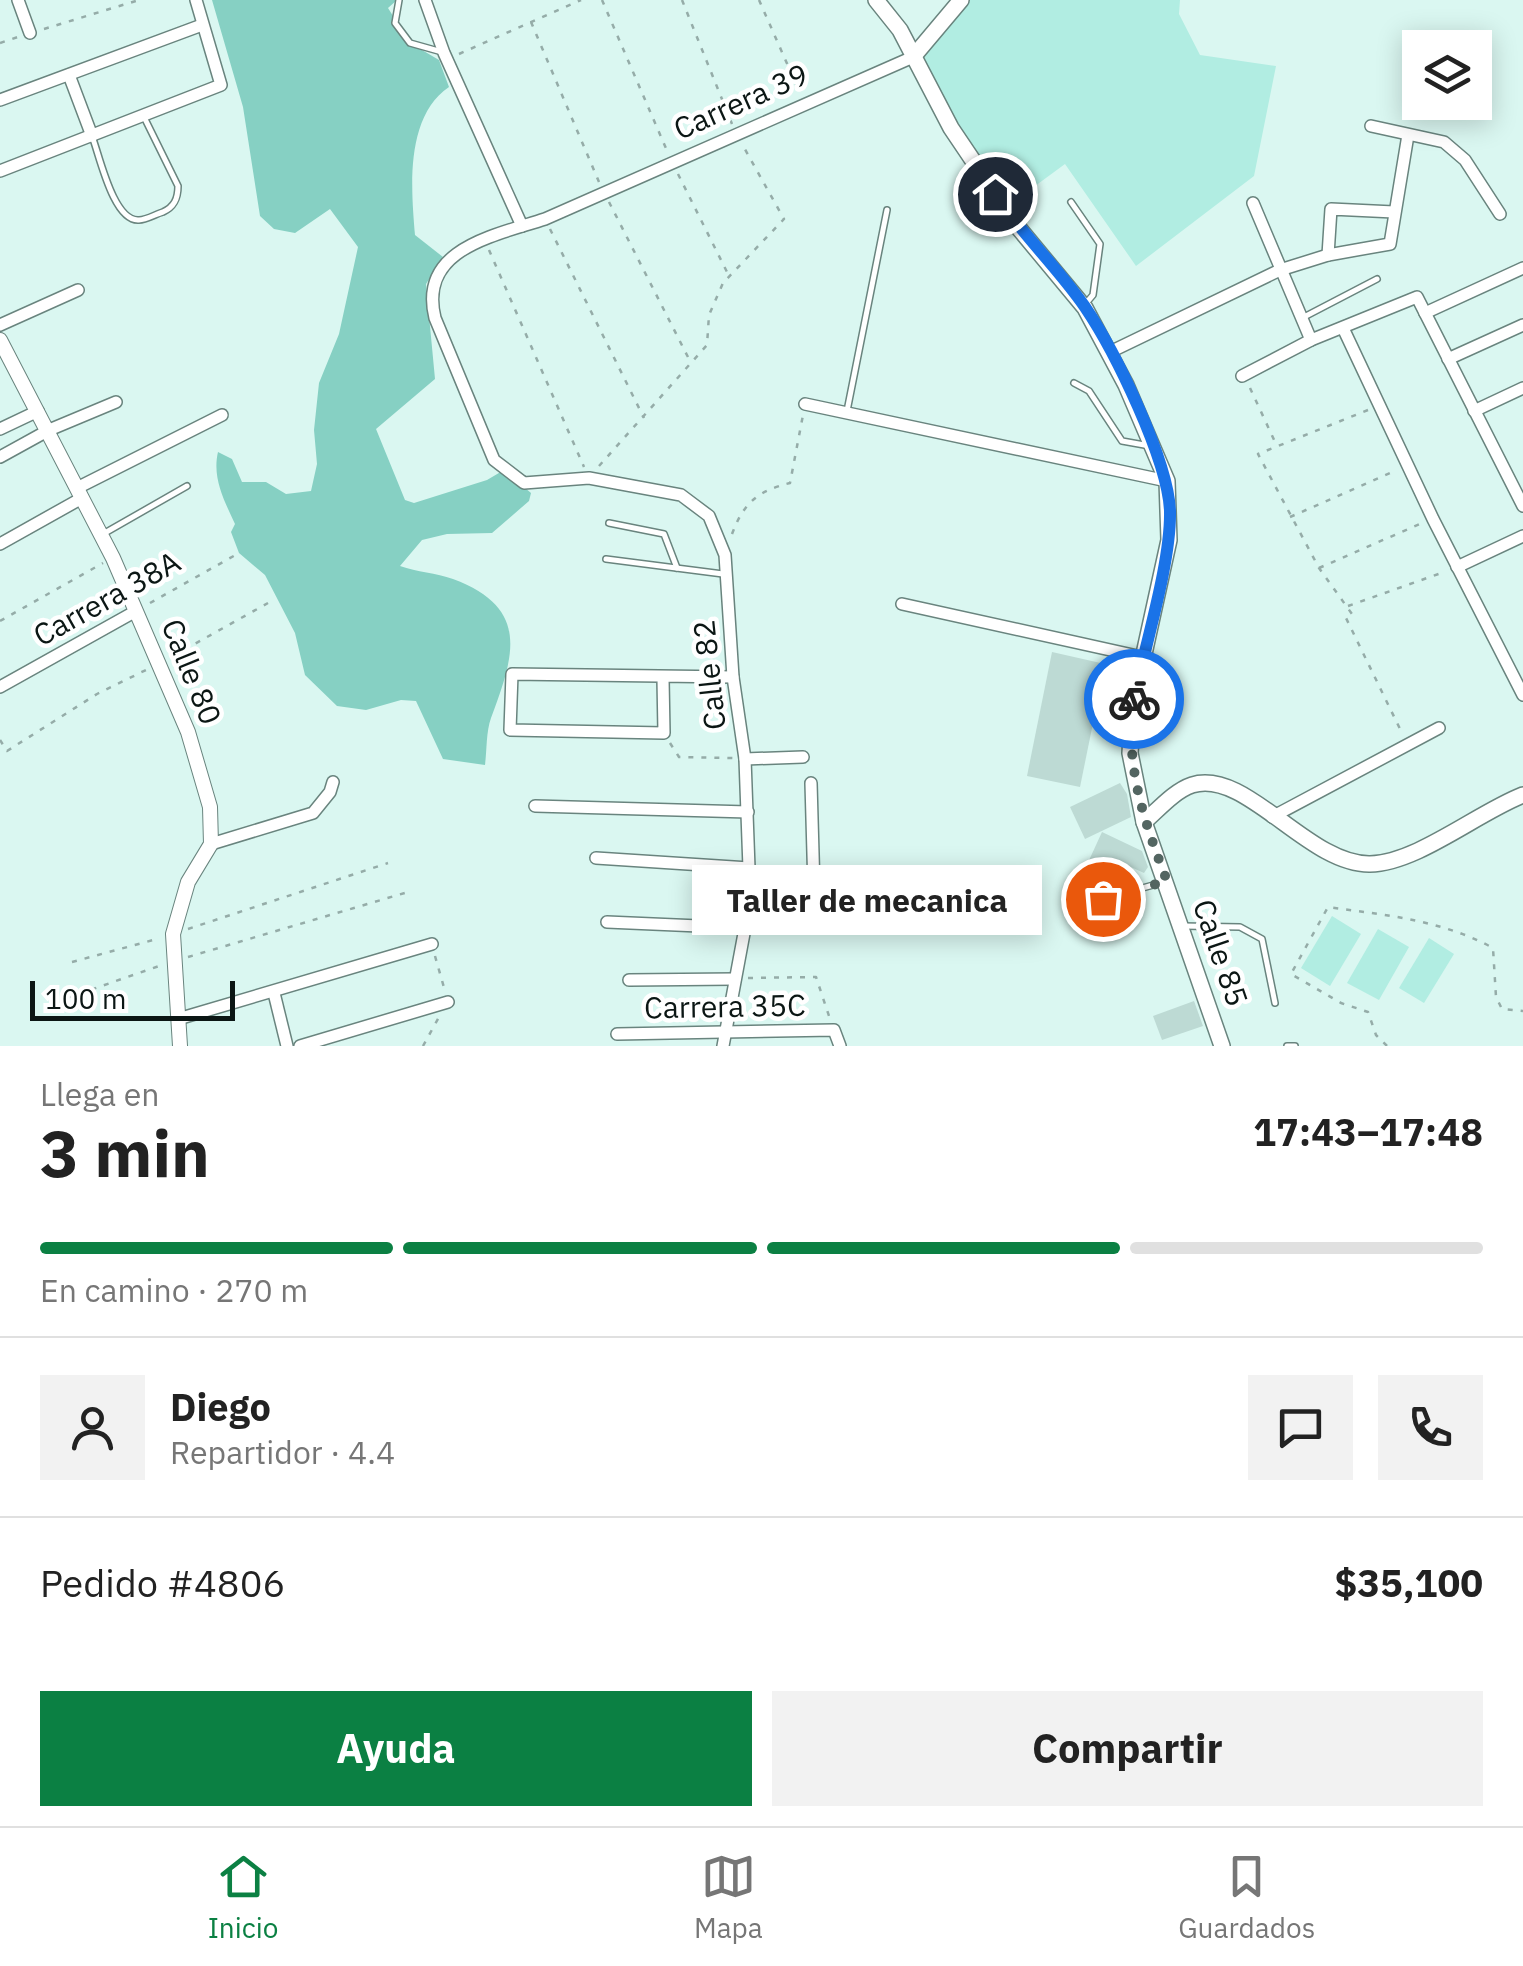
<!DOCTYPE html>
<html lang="es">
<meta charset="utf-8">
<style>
body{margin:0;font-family:"IBM Plex Sans",sans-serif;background:#f2f2f2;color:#222;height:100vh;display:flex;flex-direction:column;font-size:38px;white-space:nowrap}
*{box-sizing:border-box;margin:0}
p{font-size:32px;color:#767676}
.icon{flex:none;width:55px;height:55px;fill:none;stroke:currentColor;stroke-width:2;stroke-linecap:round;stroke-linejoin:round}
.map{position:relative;height:1046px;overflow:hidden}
.drawer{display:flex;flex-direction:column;background:#fff;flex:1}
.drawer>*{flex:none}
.fabs{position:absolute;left:1402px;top:30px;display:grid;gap:20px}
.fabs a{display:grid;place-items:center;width:90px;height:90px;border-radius:0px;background:#fff;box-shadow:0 5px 25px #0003;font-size:50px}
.scale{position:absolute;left:30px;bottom:25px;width:205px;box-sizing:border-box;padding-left:10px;border:5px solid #0b1614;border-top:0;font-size:28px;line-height:35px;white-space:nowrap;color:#0b1614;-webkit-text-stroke:8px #fff;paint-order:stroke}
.pin{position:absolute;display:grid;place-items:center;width:85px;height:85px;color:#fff;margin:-42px;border:5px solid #fff;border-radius:50%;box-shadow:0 2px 10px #0007}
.courier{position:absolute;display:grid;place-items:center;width:100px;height:100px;margin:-50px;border:8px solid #1a73e8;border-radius:50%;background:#fff;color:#222;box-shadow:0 2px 12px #0007}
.bubble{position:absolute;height:70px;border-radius:0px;background:#fff;box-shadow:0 5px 25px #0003;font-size:32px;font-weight:700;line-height:70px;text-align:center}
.head em{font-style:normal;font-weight:700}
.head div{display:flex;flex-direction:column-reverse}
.head{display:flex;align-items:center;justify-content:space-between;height:170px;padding:0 40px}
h1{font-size:65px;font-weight:700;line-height:75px}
.bar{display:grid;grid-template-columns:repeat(4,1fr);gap:15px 10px;align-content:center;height:120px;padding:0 40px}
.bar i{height:12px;border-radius:8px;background:#e0e0e0}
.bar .on{background:#0b8043}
.bar p{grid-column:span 4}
.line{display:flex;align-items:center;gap:25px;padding:0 40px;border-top:2px solid #e0e0e0}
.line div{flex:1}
.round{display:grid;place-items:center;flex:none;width:105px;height:105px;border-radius:0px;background:#f2f2f2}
.action{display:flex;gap:20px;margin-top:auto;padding:20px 40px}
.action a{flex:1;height:115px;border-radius:0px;background:#0b8043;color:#fff;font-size:40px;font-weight:700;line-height:115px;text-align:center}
.action a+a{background:#f2f2f2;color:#222}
.tabs{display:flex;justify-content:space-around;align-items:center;height:140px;border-top:2px solid #e0e0e0;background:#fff;font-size:28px;color:#767676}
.tabs a{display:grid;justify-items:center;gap:5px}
.tabs .on{color:#0b8043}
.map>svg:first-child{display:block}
.green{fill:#b1ede2}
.forest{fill:#86d0c3}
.building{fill:#bddad4}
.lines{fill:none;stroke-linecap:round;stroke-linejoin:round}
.service-casing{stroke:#69847e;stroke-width:8}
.minor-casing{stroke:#69847e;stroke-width:14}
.tertiary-casing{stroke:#69847e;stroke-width:16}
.secondary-casing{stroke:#69847e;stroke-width:18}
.path{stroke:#95aca8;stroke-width:2.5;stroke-dasharray:5 8;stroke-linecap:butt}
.service{stroke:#fff;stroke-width:5}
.minor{stroke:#fff;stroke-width:11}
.tertiary{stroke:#fff;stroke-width:14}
.secondary{stroke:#fff;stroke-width:15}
.done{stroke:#536561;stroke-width:10;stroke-dasharray:0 18}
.route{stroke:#1a73e8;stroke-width:12}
.labels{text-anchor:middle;stroke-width:9;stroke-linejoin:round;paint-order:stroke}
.street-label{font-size:30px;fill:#0b1614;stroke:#fff}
</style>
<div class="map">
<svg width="1523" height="1046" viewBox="0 0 1523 1046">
<rect width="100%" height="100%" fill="#daf7f1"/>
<!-- green -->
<g class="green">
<path d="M966,0H1180L1179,14L1200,55L1276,66L1254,176L1136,266L1065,164L1009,205L958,131L917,55Z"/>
<path d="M1332,916L1361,934L1330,986L1301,968Z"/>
<path d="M1378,929L1409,947L1379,1000L1347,983Z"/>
<path d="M1429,938L1454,954L1424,1003L1399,988Z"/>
</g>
<!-- forest -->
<path class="forest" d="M212,0H397L388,8L410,43L439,60L449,87C405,117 411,188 415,235L443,257L426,284L435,379L376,429L405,500L414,503L487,480L504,470L531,493L529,501L492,533L447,534L422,540L400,566C417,572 436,573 453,579C531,608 514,656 491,718C486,732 487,750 485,765L443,759L416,701L401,700L366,710L337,706L305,675L295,633L265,575L239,553L231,532L235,524C224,500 212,478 218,452L232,459L242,482H266L286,494L311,491L317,464L314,430L319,383L339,334L358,247L330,209L295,233L274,229L260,216L243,107Z"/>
<!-- building -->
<g class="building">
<path d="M1052,652L1105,664L1080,787L1027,776Z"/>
<path d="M1120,783L1127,794L1131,817L1085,839L1070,807Z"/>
<path d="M1102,832L1142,851L1148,867L1144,873L1111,858L1102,877L1085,869Z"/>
<path d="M1194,1001L1203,1026L1162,1040L1153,1016Z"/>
</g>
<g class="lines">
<defs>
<g id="service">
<path d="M399,0L395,23L410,43L442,52"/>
<path d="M93,139C100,158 114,222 139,220C146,220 156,214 163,212C174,207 178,199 178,186L144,117"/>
<path d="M1071,202L1100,244L1093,295L1087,302"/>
<path d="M1304,317L1377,279"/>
<path d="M1074,383L1089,391L1122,441L1150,446"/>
<path d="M847,411L887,210"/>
<path d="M609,523L664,534L677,568"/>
<path d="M103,534L187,486"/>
<path d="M606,559L723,574"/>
<path d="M1103,899L1164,882"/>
<path d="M1183,926L1240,927L1262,939L1275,1003"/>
<path d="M1287,1046H1295"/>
</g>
<g id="minor">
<path d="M18,0L30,33"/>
<path d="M425,0L444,53L522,226"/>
<path d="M69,75L92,136"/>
<path d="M0,100L202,25"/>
<path d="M1371,126L1444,142L1465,160L1500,214"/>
<path d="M0,171L221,85L196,0"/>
<path d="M1253,203L1311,340"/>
<path d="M1328,255L1331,209L1394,212"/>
<path d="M1425,313L1523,268"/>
<path d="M0,325L78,290"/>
<path d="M1343,328L1433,519L1523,695"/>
<path d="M1110,352L1280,270L1328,255L1390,244L1408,135"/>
<path d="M1448,359L1523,325"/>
<path d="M1242,376L1311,340L1417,297L1523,506"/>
<path d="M805,404L1167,481"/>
<path d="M1474,411L1523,388"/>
<path d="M0,429L38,411"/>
<path d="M0,457L49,430L116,402"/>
<path d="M77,488L222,415"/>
<path d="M0,544L82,498"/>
<path d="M1457,567L1523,536"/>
<path d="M902,604L1142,657"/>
<path d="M663,679L664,733L510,730L512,674L733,677"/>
<path d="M0,687L136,611"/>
<path d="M745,759L803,757"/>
<path d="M811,783L815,925"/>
<path d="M535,806L748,812"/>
<path d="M1272,817L1439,728"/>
<path d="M211,844L313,813L330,792L333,782"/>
<path d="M596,858L749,868"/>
<path d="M607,922L745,928L867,922"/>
<path d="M629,980L735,979"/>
<path d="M274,993L287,1046"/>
<path d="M178,1019L432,944"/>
<path d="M617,1034L834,1030L840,1046"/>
<path d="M300,1046L448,1002"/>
<path d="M723,1046L745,928L749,868L745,759L733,677L725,555L709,516L681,495L589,478L524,483L494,460L435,318C418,249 493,236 545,219L913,57"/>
</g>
<path id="tertiary" d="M0,340L113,558L188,732L210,807L211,844L188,882L173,934L180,1046"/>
<g id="secondary">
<path d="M876,0L900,30L951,128L1017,226L1085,308L1126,385L1167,481L1169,540L1133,704L1130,753L1144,822L1222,1046"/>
<path d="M913,57L961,0"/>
<path d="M1144,822C1158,810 1174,791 1192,785C1246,768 1308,865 1370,864C1417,863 1477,813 1523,795"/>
</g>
</defs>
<!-- service casing -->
<use href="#service" class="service-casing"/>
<!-- minor casing -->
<use href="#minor" class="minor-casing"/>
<!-- tertiary casing -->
<use href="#tertiary" class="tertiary-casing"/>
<!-- secondary casing -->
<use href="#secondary" class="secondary-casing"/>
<!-- path -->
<g class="path">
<path d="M602,0L668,153"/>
<path d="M682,0L732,124"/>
<path d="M759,0L800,93"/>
<path d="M531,22L599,182"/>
<path d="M44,29L139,0"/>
<path d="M0,43L18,37"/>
<path d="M459,54L581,0"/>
<path d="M678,174L728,274"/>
<path d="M609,202L691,363"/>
<path d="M550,229L644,418"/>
<path d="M489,250L584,467"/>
<path d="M1250,388L1276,444"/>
<path d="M1368,410L1258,454L1319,568L1352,614L1346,618L1401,731"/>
<path d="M599,466L707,345L709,315L723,283L784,219L742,144"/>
<path d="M1290,517L1397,470"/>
<path d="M732,534C744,502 758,491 790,483L803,415"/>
<path d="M1319,568L1422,523"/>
<path d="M150,603L239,553"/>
<path d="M1348,606L1444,572"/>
<path d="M0,621L103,563"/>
<path d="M173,656L268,603"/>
<path d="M0,740L7,751L97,694L148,669"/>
<path d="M670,743L679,757L734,758"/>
<path d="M188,929L388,863"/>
<path d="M435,956L445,991"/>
<path d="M188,957L408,892"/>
<path d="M72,962L157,939"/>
<path d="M748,978L816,977L830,1019"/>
<path d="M67,998L162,965"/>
<path d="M423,1046L439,1017"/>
<path d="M1387,1046L1376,1035L1368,1012L1341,1003L1291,974L1328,907C1385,915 1442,920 1493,948L1496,997L1502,1009L1523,1011"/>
</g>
<!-- service -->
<use href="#service" class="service"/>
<!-- minor -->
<use href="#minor" class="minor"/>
<!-- tertiary -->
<use href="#tertiary" class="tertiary"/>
<!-- secondary -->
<use href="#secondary" class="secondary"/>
</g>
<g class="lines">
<!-- done -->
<path class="done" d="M1103,899L1167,881C1144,821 1124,764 1134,699"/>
<!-- route -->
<path class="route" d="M995,194C1022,234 1058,268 1085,307C1115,351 1168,460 1170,511C1171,563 1145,645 1134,699"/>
</g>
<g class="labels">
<!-- street labels -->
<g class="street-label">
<text transform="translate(741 102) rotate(-24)" y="10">Carrera 39</text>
<text transform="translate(107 599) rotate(-29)" y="10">Carrera 38A</text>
<text transform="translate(191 672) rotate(68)" y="10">Calle 80</text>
<text transform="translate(710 675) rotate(-96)" y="10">Calle 82</text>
<text transform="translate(1220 953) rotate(71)" y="10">Calle 85</text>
<text transform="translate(725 1007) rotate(-1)" y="10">Carrera 35C</text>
</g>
</g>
</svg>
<div class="fabs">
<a><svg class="icon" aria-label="layers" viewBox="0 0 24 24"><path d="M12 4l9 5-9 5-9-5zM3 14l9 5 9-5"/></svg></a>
</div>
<div class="scale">100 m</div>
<div class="pin" style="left:1103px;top:899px;background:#ea580c"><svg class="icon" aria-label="bag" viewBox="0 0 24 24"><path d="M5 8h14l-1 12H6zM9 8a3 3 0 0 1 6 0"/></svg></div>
<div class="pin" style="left:995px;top:194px;background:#1f2937"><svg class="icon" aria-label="home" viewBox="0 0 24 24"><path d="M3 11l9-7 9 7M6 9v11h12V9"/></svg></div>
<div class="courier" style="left:1134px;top:699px"><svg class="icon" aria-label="bike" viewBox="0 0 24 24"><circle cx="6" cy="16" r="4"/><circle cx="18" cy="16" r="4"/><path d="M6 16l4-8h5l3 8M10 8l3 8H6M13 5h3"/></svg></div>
<div class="bubble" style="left:692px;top:865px;width:350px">Taller de mecanica</div>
</div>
<section class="drawer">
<div class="head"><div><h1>3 min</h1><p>Llega en</p></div><em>17:43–17:48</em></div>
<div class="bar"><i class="on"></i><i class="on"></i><i class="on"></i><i></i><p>En camino · 270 m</p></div>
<div class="line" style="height:180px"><a class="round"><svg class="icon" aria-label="person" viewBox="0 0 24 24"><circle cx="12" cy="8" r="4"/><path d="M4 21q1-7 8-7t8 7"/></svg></a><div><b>Diego</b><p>Repartidor · 4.4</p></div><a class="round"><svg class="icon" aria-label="chat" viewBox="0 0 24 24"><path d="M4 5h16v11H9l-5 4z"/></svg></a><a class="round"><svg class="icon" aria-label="phone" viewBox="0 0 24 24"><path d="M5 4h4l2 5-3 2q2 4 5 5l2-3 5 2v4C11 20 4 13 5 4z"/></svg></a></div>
<div class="line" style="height:130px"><div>Pedido #4806</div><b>$35,100</b></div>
<div class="action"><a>Ayuda</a><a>Compartir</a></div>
</section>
<nav class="tabs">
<a class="on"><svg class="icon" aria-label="home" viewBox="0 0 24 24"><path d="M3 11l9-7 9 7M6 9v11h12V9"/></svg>Inicio</a>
<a><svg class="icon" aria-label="map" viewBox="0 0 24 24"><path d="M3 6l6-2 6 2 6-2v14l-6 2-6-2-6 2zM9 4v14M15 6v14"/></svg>Mapa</a>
<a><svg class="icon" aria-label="saved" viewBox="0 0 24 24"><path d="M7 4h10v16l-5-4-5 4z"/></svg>Guardados</a>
</nav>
